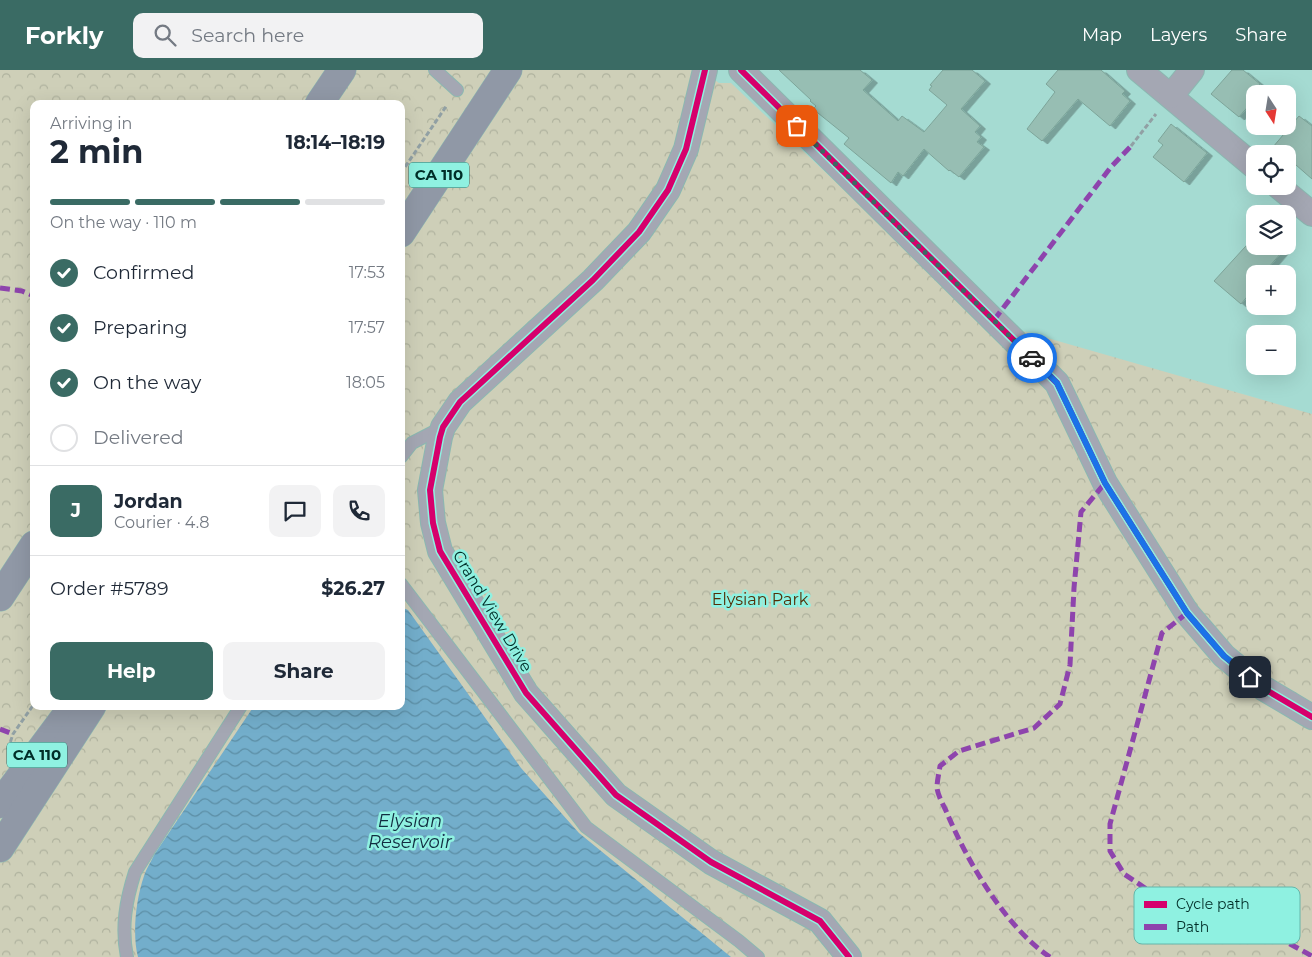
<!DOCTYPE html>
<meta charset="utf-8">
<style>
body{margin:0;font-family:Montserrat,sans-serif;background:#f2f2f3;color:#1f2937;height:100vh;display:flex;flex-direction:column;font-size:19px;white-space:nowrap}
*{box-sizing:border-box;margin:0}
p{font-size:16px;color:#747a83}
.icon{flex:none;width:28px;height:28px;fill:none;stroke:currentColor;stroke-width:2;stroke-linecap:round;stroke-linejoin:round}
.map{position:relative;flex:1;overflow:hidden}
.details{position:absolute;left:30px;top:30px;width:375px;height:610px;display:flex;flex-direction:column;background:#fff;border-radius:10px;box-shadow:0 5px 20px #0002}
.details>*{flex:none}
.needle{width:32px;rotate:168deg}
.buttons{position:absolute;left:1246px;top:15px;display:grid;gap:10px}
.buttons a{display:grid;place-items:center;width:50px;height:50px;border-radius:10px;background:#fff;box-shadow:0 5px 20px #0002;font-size:25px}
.pin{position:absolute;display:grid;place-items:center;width:42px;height:42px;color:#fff;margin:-21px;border-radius:10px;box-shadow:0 2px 8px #0006}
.courier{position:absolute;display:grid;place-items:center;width:50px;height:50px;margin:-25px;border:4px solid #1a73e8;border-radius:50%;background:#fff;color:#222;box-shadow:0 1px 6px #0007}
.headline em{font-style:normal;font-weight:700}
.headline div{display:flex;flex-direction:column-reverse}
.headline{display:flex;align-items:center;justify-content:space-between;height:85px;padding:0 20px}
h1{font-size:32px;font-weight:700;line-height:38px}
.bar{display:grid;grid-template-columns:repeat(4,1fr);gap:8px 5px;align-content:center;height:60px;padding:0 20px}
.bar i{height:6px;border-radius:4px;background:#e0e1e3}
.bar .current{background:#3a6b64}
.bar p{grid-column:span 4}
.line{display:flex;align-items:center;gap:12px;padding:0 20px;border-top:1px solid #e0e1e3}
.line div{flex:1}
.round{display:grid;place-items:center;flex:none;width:52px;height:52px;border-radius:10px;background:#f2f2f3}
ol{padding:0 20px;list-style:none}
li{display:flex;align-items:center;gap:15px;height:55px}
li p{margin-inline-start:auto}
li .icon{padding:5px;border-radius:50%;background:#3a6b64;color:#fff;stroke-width:4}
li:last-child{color:#747a83}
li i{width:28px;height:28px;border:2px solid #e0e1e3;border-radius:50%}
.primary-button{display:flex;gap:10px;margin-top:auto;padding:10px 20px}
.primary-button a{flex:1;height:58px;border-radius:10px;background:#3a6b64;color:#fff;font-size:20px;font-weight:700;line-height:58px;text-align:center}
.primary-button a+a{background:#f2f2f3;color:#1f2937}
header{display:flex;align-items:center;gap:30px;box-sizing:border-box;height:70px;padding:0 25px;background:#3a6b64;color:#fff}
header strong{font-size:24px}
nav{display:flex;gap:28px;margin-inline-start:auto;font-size:18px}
.search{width:350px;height:45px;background:#f2f2f3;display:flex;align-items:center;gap:12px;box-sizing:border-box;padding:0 18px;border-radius:10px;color:#747a83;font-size:19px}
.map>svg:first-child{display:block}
.park{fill:url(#park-crowns);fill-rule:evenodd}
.water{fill:url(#water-waves)}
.building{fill:#97beb3;stroke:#7da499;filter:url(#shadow)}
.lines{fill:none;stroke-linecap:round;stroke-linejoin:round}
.lane-casing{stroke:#8bb8b1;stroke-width:14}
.street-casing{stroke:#8bb8b1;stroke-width:26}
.highway-casing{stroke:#8bb8b1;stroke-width:29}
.path{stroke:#91a0a4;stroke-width:3;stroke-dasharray:5 2.5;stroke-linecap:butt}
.lane{stroke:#a4a7b3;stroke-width:12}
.street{stroke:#a4a7b3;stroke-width:24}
.highway{stroke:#9098a6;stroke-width:28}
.quiet{stroke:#8e44ad;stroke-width:5;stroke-dasharray:10 5;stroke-linecap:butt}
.cycleway-casing{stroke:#8ff1e1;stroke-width:9}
.cycleway{stroke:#d6006c;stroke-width:6}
.done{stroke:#3a6b64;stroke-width:5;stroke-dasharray:0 9}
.route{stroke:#1a73e8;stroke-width:6}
.labels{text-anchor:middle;stroke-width:5;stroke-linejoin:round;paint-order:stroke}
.shield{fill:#8ff1e1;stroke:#2b6860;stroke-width:1}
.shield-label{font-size:15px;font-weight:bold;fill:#002e28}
.park-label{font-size:16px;fill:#532f07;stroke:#8ff1e1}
.street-label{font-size:16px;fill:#002e28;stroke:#8ff1e1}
.water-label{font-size:18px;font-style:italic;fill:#122d41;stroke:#8ff1e1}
.key{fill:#8ff1e1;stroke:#64b6aa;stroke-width:1}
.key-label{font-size:14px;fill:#002e28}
</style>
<header>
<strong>Forkly</strong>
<div class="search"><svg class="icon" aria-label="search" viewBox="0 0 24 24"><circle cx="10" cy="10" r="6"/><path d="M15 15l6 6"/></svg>Search here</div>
<nav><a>Map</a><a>Layers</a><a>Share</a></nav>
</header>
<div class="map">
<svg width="1312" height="887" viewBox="0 0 1312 887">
<defs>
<pattern id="park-crowns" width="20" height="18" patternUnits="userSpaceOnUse" patternTransform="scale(1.25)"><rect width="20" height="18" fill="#cecfb8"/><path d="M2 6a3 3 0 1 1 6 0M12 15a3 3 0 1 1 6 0" fill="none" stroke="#afb29e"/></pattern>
<pattern id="water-waves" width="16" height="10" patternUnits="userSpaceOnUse" patternTransform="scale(1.25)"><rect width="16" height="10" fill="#73aecb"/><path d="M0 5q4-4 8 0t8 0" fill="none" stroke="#5c8ea5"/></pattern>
<filter id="shadow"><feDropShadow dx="5.5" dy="3" stdDeviation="0" flood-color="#0004"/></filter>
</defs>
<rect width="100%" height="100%" fill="#a5dbd2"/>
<!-- park -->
<path class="park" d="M0,0H701L719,13H731L981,249L1312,344V887H0ZM34,34H401V636H34Z"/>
<!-- water -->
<path class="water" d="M401,537L408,540L521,698L579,763L731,887H138C132,864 136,829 144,806C146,799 151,792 154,785L254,636H401Z"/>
<!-- building -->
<g class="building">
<path d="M779,0H860L872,10L863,20L898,51L902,46L924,62L947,35L929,20L932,16L930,15L943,0H972L985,11L961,39L980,56L975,62L981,67L977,72L984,77L959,107L950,100L949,101L924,79L903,106L898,102L891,113L844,74L849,68L813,39L816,36L810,31L811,30Z"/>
<path d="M1058,0H1101L1125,21L1122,24L1130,31L1110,56L1078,29L1042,71L1027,59L1055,22L1046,14Z"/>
<path d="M1232,0H1243L1260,14L1247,30L1251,33L1239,47L1211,24Z"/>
<path d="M1299,46L1312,56V109L1288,88V84H1282L1273,77Z"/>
<path d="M1171,54L1207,83L1184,112L1153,87L1163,75L1158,71Z"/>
<path d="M1255,166V176H1287L1263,204H1255V217L1241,234L1214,211Z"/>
</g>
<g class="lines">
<defs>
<g id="lane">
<path d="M435,0L457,20"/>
<path d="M401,387L412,373L443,357"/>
<path d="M401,514L586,757L739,871L758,887"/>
<path d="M127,887C121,857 126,830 135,802L241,636"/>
</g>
<g id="street">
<path d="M705,0L686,79L668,120L639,162L593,210L460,332L443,357L440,367L430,420L433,453L440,481L526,623L616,725L711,792L820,851L849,887"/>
<path d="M741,0L1057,313L1105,413L1187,543L1224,586L1263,618L1312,647"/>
<path d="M1139,0L1255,97"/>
<path d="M1171,26L1192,0"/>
<path d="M1278,116L1312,144"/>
</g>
<g id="highway">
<path d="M319,34L342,0"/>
<path d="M401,163L508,0"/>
<path d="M0,527L34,475"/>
<path d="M0,734L65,647"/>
<path d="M0,778L92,636"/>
</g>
</defs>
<!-- lane casing -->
<use href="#lane" class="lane-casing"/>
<!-- street casing -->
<use href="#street" class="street-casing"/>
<!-- highway casing -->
<use href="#highway" class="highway-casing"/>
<!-- path -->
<g class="path">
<path d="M1131,76L1156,44"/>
<path d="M401,103L447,35"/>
<path d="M8,679L13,664L34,634"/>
</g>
<!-- lane -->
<use href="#lane" class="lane"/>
<!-- street -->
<use href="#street" class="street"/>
<!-- highway -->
<use href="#highway" class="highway"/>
<!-- quiet -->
<g class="quiet">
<path d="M0,218L22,221L34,226"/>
<path d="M994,250L1111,97L1131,76"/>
<path d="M1187,543L1162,563L1110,754V781L1124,804L1157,826L1259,857L1312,886"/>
<path d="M0,659L13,664"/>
<path d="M1050,887C1006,858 967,791 947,743C944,736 938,726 937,718C937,711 939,703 940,696L959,681L1034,658L1060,634L1070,595L1074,518L1081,442L1105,413"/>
</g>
<defs>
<g id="cycleway">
<path d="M705,0L686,79L668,120L639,162L593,210L460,332L443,357L440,367L430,420L433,453L440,481L526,623L616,725L711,792L820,851L849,887"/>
<path d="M741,0L1057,313L1105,413L1187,543L1224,586L1263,618L1312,647"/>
</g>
</defs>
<!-- cycleway casing -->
<use href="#cycleway" class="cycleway-casing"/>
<!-- cycleway -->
<use href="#cycleway" class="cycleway"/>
</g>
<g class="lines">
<!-- done -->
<path class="done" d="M797,56L1032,288"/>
<!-- route -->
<path class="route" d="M1032,288L1057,313L1105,413L1187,543L1224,586L1250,607"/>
</g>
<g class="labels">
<!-- shield labels -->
<g class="shield">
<rect x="409" y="92.5" width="60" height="25" rx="4"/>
<rect x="7" y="672.5" width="60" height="25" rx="4"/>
</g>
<g class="shield-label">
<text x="439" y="110">CA 110</text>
<text x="37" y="690">CA 110</text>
</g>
<!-- park labels -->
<g class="park-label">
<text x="760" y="535">Elysian Park</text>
</g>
<!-- street labels -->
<g class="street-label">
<text transform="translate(493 541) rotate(59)" y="6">Grand View Drive</text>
</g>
<!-- water labels -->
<g class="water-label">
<text x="410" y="757">Elysian<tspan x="410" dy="21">Reservoir</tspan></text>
</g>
</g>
<!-- legend -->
<rect x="1134" y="817" width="166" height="57" rx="8" class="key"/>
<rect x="1144" y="831" width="23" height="7" fill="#d6006c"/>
<rect x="1144" y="854" width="23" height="6" fill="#8e44ad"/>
<g class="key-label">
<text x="1176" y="839">Cycle path</text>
<text x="1176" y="862">Path</text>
</g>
</svg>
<div class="buttons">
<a><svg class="needle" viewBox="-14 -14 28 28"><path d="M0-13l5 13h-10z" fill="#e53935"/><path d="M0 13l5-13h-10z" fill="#747a83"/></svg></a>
<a><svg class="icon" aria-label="locate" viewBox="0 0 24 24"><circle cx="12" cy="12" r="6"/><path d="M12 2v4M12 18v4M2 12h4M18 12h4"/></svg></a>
<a><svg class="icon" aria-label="layers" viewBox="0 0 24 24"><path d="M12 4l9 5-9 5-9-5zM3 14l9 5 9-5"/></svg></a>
<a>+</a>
<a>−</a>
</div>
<div class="pin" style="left:797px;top:56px;background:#ea580c"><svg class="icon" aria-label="bag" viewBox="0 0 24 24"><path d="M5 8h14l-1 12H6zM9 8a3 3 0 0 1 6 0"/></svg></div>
<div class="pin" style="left:1250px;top:607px;background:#1f2937"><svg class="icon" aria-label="home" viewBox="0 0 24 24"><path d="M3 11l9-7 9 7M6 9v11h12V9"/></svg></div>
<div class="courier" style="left:1032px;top:288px"><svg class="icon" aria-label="car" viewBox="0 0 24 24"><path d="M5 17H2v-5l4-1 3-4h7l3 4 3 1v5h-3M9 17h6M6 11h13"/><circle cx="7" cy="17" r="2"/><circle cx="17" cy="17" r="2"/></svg></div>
<section class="details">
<div class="headline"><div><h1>2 min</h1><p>Arriving in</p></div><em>18:14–18:19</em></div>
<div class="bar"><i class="current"></i><i class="current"></i><i class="current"></i><i></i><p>On the way · 110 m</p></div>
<ol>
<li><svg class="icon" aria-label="check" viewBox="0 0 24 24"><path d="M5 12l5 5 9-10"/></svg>Confirmed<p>17:53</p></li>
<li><svg class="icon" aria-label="check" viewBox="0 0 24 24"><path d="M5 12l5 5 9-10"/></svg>Preparing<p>17:57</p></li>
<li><svg class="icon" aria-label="check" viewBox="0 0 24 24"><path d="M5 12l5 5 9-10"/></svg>On the way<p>18:05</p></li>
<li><i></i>Delivered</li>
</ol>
<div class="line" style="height:90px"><b class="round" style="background:#3a6b64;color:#fff">J</b><div><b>Jordan</b><p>Courier · 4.8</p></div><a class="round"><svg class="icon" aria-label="chat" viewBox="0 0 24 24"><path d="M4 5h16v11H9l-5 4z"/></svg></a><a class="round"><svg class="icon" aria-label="phone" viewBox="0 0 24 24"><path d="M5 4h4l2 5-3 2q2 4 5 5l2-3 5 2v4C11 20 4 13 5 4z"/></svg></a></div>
<div class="line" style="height:65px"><div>Order #5789</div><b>$26.27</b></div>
<div class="primary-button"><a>Help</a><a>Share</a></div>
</section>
</div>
